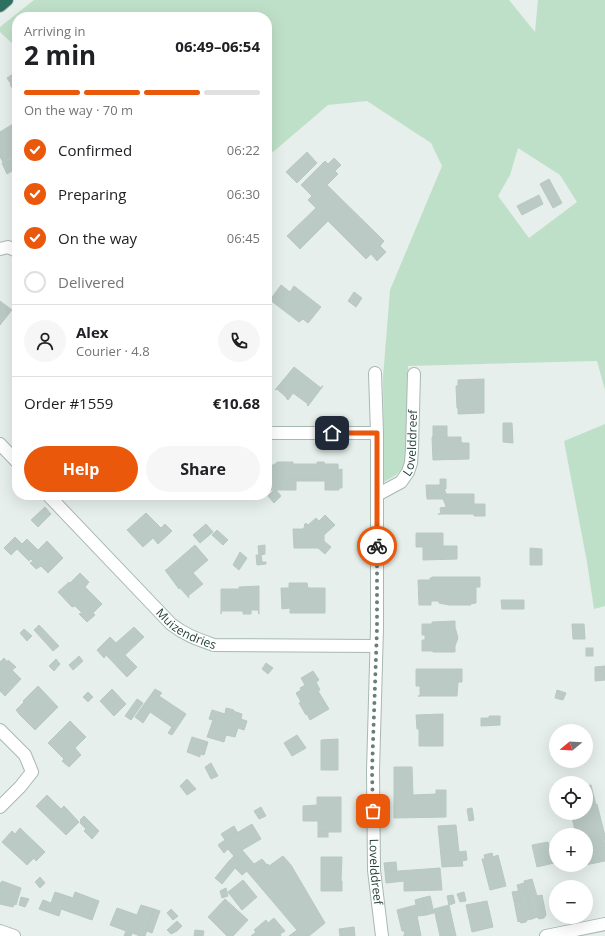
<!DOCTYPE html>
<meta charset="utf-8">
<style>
body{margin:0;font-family:"Open Sans",sans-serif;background:#f6f6f6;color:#202124;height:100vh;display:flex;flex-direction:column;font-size:15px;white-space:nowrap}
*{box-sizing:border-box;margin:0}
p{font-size:13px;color:#757577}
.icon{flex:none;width:22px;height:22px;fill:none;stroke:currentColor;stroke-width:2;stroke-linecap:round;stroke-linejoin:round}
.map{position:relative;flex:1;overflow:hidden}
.panel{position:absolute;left:12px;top:12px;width:260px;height:488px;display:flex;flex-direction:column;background:#fff;border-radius:16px;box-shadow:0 4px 16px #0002}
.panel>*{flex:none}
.needle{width:26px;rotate:252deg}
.controls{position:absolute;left:549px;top:724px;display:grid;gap:8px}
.controls a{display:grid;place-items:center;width:44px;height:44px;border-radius:50%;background:#fff;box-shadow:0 4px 16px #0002;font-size:20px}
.pin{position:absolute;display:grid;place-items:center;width:34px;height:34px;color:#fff;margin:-17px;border-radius:8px;box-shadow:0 2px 6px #0006}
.courier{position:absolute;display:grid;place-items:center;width:40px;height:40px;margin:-20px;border:3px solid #ea580c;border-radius:50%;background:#fff;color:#222;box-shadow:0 1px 5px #0007}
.headline em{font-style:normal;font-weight:700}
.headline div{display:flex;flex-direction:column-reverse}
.headline{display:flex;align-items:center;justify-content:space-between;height:68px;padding:0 12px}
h1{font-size:26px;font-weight:700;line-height:30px}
.bar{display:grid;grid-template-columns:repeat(4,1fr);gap:6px 4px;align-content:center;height:48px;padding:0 12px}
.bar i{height:5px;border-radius:3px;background:#e0e0e0}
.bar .on{background:#ea580c}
.bar p{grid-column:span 4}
.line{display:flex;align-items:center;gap:10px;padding:0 12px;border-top:1px solid #e0e0e0}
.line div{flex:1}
.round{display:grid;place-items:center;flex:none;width:42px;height:42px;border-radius:21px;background:#f6f6f6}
ol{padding:0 12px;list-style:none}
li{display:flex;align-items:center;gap:12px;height:44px}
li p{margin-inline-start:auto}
li .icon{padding:4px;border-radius:50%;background:#ea580c;color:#fff;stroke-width:4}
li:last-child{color:#757577}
li i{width:22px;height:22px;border:2px solid #e0e0e0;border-radius:50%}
.primary-button{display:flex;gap:8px;margin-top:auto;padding:8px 12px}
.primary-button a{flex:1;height:46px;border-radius:24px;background:#ea580c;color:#fff;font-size:16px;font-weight:700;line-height:46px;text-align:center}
.primary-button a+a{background:#f6f6f6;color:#202124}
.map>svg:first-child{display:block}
.green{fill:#bfe0c8;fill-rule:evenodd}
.building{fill:#bbcac4;stroke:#b8c9c2}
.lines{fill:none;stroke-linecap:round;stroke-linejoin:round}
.minor-casing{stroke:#a8b8b2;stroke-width:14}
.tertiary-casing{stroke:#a8b8b2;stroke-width:14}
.motorway-casing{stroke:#c2cac8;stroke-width:14}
.minor{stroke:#fff;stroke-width:12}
.tertiary{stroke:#fff;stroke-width:12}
.motorway{stroke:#2f6f62;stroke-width:12}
.done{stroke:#687f78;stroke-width:4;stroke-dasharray:0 7.2}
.route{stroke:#ea580c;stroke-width:5}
.labels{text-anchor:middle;stroke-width:4;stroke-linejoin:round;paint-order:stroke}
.street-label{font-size:12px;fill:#24423a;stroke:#f7fbf9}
</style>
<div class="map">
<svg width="605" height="936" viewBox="0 0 605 936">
<rect width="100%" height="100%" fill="#e6efeb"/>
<!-- green -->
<g class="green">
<path d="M34,0H509L535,32L538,0H605V390L597,361L408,366L411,403L408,458L403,468L396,475L384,482L383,377L390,290L442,166L431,143L367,101L328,105L273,152L267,149V17H17V48L0,32V27ZM518,148L560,175L577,202L529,238L498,196L510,175Z"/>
<path d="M605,424V606L594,609L587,562L564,441Z"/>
</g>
<!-- building -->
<g class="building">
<path d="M13,74L17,80V94L10,85L11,84L7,78Z"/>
<path d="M13,124L16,125L17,127V157L13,159L17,168L7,174L2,163L12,158L11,157L3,162L0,157V132Z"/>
<path d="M307,152L317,163L297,183L286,172Z"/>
<path d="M334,158L341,165L335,171L338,174L327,185L384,241L380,246L386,252L377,261L371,254L366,259L328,221L300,249L287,236L316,208L308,200L312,196L301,185L325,161L328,164Z"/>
<path d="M549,179L562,203L553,208L540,184Z"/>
<path d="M539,195L543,204L522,215L517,206Z"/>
<path d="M281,285L290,292L294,286L321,307L308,323L303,319L299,322L270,300Z"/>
<path d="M354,292L362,298L356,307L348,301Z"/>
<path d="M0,301L12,310L0,325Z"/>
<path d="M294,367L321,388L322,386H323L308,406L307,405L308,404L293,393L288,400L286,398V397L277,389L275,390Z"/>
<path d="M484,379V413L458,414V408H457L456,386H458V380Z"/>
<path d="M503,423H512L513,443L503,442Z"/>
<rect x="433" y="426" width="14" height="11"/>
<path d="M432,437H461V442H462V443H469V459L433,460Z"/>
<path d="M277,462H293V464H317V462H324L325,464H338L339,490H325V479H287V490H276L281,496L274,503L268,496L274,490H267V465H274V464H276Z"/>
<path d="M342,469V488H338V470Z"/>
<path d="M287,479H325V481H296V490H287Z"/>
<path d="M440,479H446V489L444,488L446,494V506L443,499H427L426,485H440Z"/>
<path d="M446,494H474V504H485V516H474V514H438H441L440,508L446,507Z"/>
<path d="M45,507L51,514L38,527L31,520Z"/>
<path d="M146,513L161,528L165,524L172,531L158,544L153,538L143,547L127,530Z"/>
<path d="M325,515L335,525L324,535V541L331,547L325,554L318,548H294L293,529H303L305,526L304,525L306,523L308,525L316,518L319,521Z"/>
<path d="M206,524L213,532L200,543L193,535Z"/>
<path d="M217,530L228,540L223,545L212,535Z"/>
<path d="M416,533H443V546H457V559L423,560V547H416Z"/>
<path d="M15,537L22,544L27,539L38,550L47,541L63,558L48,573L41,566L36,569L30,563L33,561L31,559L29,561L17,549L11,555L4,548Z"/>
<path d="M195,545L208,560L193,573L203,584L188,596L189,597V598L180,588L179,589L165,570H166Z"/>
<path d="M265,545V554L261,555L262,562H266V564L257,565L256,555H259L258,546Z"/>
<path d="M530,548L542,549V565H530Z"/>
<path d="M240,552L247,558L239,570L233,565Z"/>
<path d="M80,573L89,582L85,587L102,604L93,613L95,615L87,622L79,614L82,613L75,606L72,607L58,592L69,582L70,583Z"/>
<path d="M432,577H480V587H476V603L470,604L471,605H449L439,603V601H431V605H419L418,580H430V578H431Z"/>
<path d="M289,583H307L308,588H325V613H290V608L282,609L281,588H289Z"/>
<path d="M259,586V614L258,610H251V614H243V611H221V614V589H239V587Z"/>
<path d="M501,600H524V609H502Z"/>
<path d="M455,621V627L458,638L455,646V652H433L432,651H422V640H425V635H422V624H432V622Z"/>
<path d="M572,624H584L585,639H573Z"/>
<path d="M39,625L59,646L53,651L34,630Z"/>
<path d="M134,627L144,637L125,655L137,667L127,677L106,655L104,658L97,650L110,637L116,643Z"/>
<path d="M24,629L32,636L27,641L20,633Z"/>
<rect x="586" y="648" width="7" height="8"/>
<path d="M79,656L83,661L73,670L69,665Z"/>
<path d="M4,658L7,662L8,660L16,667L12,670L21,679L5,696L0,691V662Z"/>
<path d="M56,659L60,664L54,671L49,666Z"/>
<path d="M266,663L273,668L268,674L262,669Z"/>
<path d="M605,666V680L595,681V667Z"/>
<path d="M416,669H462V682H458L457,696H418H420V686H416Z"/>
<path d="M313,671L319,680L316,682L320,690L318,691L329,709L310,720L307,714L306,715L299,703L301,702L296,693L301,690L300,688L305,685L301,678Z"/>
<path d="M38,686L58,707L35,730L20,715L16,710L24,702L23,701Z"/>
<path d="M112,689L126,704L114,716L100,701Z"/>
<path d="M155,689L162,693L159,696L186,714L172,735L168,733L172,727L150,712L143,723L135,717Z"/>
<path d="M557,690L566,693L563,700L555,698Z"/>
<path d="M88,692L93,697L88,702L83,697Z"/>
<path d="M137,699L143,703L131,720L125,716Z"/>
<path d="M226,708L234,710L233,711L242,714L241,719L247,721L244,730L238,728L235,737L226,735L224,742L207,737L213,720L209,719L212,710L225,714Z"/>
<path d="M443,714V746H419V729H417L416,715Z"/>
<path d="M489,716H500V725L481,726V718H489Z"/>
<path d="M70,721L86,737L64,759L48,743Z"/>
<path d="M297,735L306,748L292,756L284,743Z"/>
<path d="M192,737L208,742L204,755L200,754V757L187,752Z"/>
<path d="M338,739V770H321V740Z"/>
<path d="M75,748L81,755L69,767L62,761Z"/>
<path d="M211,763L218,776L211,779L205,767Z"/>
<path d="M394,767H412L413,795L436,794V790H446V817L394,818Z"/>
<path d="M187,779L196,789L187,795L180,786Z"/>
<path d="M591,785L596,805L597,804L605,836V840H604L605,847V861L585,865L586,835H576L571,813H586V786Z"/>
<path d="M47,795L61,809L64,806L79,822L66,835L36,806Z"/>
<path d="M317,797H341V832H318V821H303V806L317,805Z"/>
<path d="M261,807L266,816L259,819L254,811Z"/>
<path d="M472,808L474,820L469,821L467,809Z"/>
<path d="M84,816L99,831L92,839L84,831L86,829L80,823L81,821L80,820Z"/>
<path d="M252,824L261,839L242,850L254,864L262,859L267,865L251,876L222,842Z"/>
<path d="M456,825L459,852L466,851L467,860L462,861L463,866L442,867L438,826Z"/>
<path d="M234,826L238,833L225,840L221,834Z"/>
<path d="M20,828L45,852L36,861L34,858L27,865L2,842L12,831L15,834Z"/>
<rect x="318" y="832" width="10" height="5"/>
<path d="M222,842L228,849L224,853L218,845Z"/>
<path d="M548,842L554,863L537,867L532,845Z"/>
<path d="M492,853L493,857L498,855L506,886L490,890L482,859H485L484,855Z"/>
<path d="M234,856L247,871L242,875L235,868L222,884L215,878L229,861Z"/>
<path d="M283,856L291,865L325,923L309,936H302L251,876L267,865L268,864L269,866Z"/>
<path d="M321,857H342L341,881H342V891H321Z"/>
<path d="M396,862L397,871L385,872L384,863Z"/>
<path d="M440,868L442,890L404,891V881L386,883L385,872Z"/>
<path d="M40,877L45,883L40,888L35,882Z"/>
<path d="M532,879L537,896L542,895L546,915L544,918L539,919L537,917L532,919L524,881Z"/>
<path d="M243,880L257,897L242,910L228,892Z"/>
<path d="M2,881L21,888L16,905L14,904L13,907L0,904L1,901H0V883H1Z"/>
<path d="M524,883L532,919L527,920L526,922L521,923L519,921L518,922L514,901L521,900L517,885Z"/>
<path d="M226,888L228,896L222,898L220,891Z"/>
<path d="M518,891L521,900L514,901L512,892Z"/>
<path d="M55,892L73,898L75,892L99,901L92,920L61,909L59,916L39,909L43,900L51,903Z"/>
<path d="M464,892L466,901L460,902L457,894Z"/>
<path d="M453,895L455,903L449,905L447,896Z"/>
<path d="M430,896L434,913L426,915L422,898Z"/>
<path d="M21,897L29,899L25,907L19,905Z"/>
<path d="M422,898L426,915L417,916L421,936H404V934H405L404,931H402L397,910L416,905L415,900Z"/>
<path d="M225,899L248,920L233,936H227L208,917Z"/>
<path d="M487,901L493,927L472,932L466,905Z"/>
<path d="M141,905L154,909L145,936H140L132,933L131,936H124L126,931L110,925L117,908L137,915Z"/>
<path d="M449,905L456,936H440L434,909Z"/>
<path d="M154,909L160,911L152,933L147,931Z"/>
<path d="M171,909L178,916L173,920L167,913Z"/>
<path d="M274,918L285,931L280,934L281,936H251L256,932L254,930L266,920L268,923Z"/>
<path d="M177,921L182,926L177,931L171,934L167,930Z"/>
<path d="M354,927L355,936H340L339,929Z"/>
<path d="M195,930L204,931L203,936H194Z"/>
<path d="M297,930L302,936H289Z"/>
</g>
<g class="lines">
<defs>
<g id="minor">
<path d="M0,249L8,247L17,251"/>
<path id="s1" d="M375,373L377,433V628L373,771L374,870L382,936"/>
<path d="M267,432L272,433H377"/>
<path d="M0,444L17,462"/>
<path id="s2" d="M48,495L171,624C185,635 197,639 214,645L376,646"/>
<path id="s3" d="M377,495L401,482L408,472L411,463L412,449L414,374"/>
<path d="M0,730L25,755L32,772L20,787L0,807"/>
<path d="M546,936L605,924"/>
</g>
<path id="tertiary" d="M0,931L14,936"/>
<path id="motorway" d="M0,6L7,0"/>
</defs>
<!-- minor casing -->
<use href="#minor" class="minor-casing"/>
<!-- tertiary casing -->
<use href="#tertiary" class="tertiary-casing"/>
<!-- motorway casing -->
<use href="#motorway" class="motorway-casing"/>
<!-- minor -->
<use href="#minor" class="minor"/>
<!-- tertiary -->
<use href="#tertiary" class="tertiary"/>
<!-- motorway -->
<use href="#motorway" class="motorway"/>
</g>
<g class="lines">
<!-- done -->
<path class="done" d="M373,811L372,771L377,628V546"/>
<!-- route -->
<path class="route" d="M332,433H377V546"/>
</g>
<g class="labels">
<!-- street labels -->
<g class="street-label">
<text dy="4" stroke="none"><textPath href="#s3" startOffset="69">Lovelddreef</textPath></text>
<text dy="4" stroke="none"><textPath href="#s2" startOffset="194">Muizendries</textPath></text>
<text dy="4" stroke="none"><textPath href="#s1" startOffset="499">Lovelddreef</textPath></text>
</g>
</g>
</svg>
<div class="controls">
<a><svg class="needle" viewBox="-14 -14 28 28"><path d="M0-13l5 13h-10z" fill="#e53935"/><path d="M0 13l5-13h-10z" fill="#757577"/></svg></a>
<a><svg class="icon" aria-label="locate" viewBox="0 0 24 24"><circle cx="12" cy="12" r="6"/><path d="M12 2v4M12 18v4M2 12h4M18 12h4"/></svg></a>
<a>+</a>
<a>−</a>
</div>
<div class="pin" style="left:373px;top:811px;background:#ea580c"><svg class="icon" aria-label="bag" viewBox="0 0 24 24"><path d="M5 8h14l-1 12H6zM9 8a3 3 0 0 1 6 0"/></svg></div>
<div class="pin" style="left:332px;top:433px;background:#1f2937"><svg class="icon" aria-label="home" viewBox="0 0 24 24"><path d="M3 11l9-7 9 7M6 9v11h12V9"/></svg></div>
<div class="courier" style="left:377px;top:546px"><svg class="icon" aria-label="bike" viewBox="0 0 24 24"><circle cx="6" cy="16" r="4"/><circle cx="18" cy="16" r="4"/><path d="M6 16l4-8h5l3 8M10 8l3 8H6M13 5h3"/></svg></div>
<section class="panel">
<div class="headline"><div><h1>2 min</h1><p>Arriving in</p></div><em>06:49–06:54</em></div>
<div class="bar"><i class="on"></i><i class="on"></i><i class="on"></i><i></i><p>On the way · 70 m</p></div>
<ol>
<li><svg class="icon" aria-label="check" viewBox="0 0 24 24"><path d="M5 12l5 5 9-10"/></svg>Confirmed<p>06:22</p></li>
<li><svg class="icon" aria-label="check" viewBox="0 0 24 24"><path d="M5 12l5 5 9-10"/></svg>Preparing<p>06:30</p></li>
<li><svg class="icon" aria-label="check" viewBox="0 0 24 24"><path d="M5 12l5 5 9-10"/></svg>On the way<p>06:45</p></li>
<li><i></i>Delivered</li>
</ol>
<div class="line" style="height:72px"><a class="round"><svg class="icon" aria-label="person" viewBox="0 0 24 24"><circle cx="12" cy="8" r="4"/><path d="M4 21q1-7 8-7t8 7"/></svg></a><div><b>Alex</b><p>Courier · 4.8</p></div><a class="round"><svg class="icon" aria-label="phone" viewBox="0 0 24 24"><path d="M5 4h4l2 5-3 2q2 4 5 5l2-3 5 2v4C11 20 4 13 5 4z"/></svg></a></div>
<div class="line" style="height:52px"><div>Order #1559</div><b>€10.68</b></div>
<div class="primary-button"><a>Help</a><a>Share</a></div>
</section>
</div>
